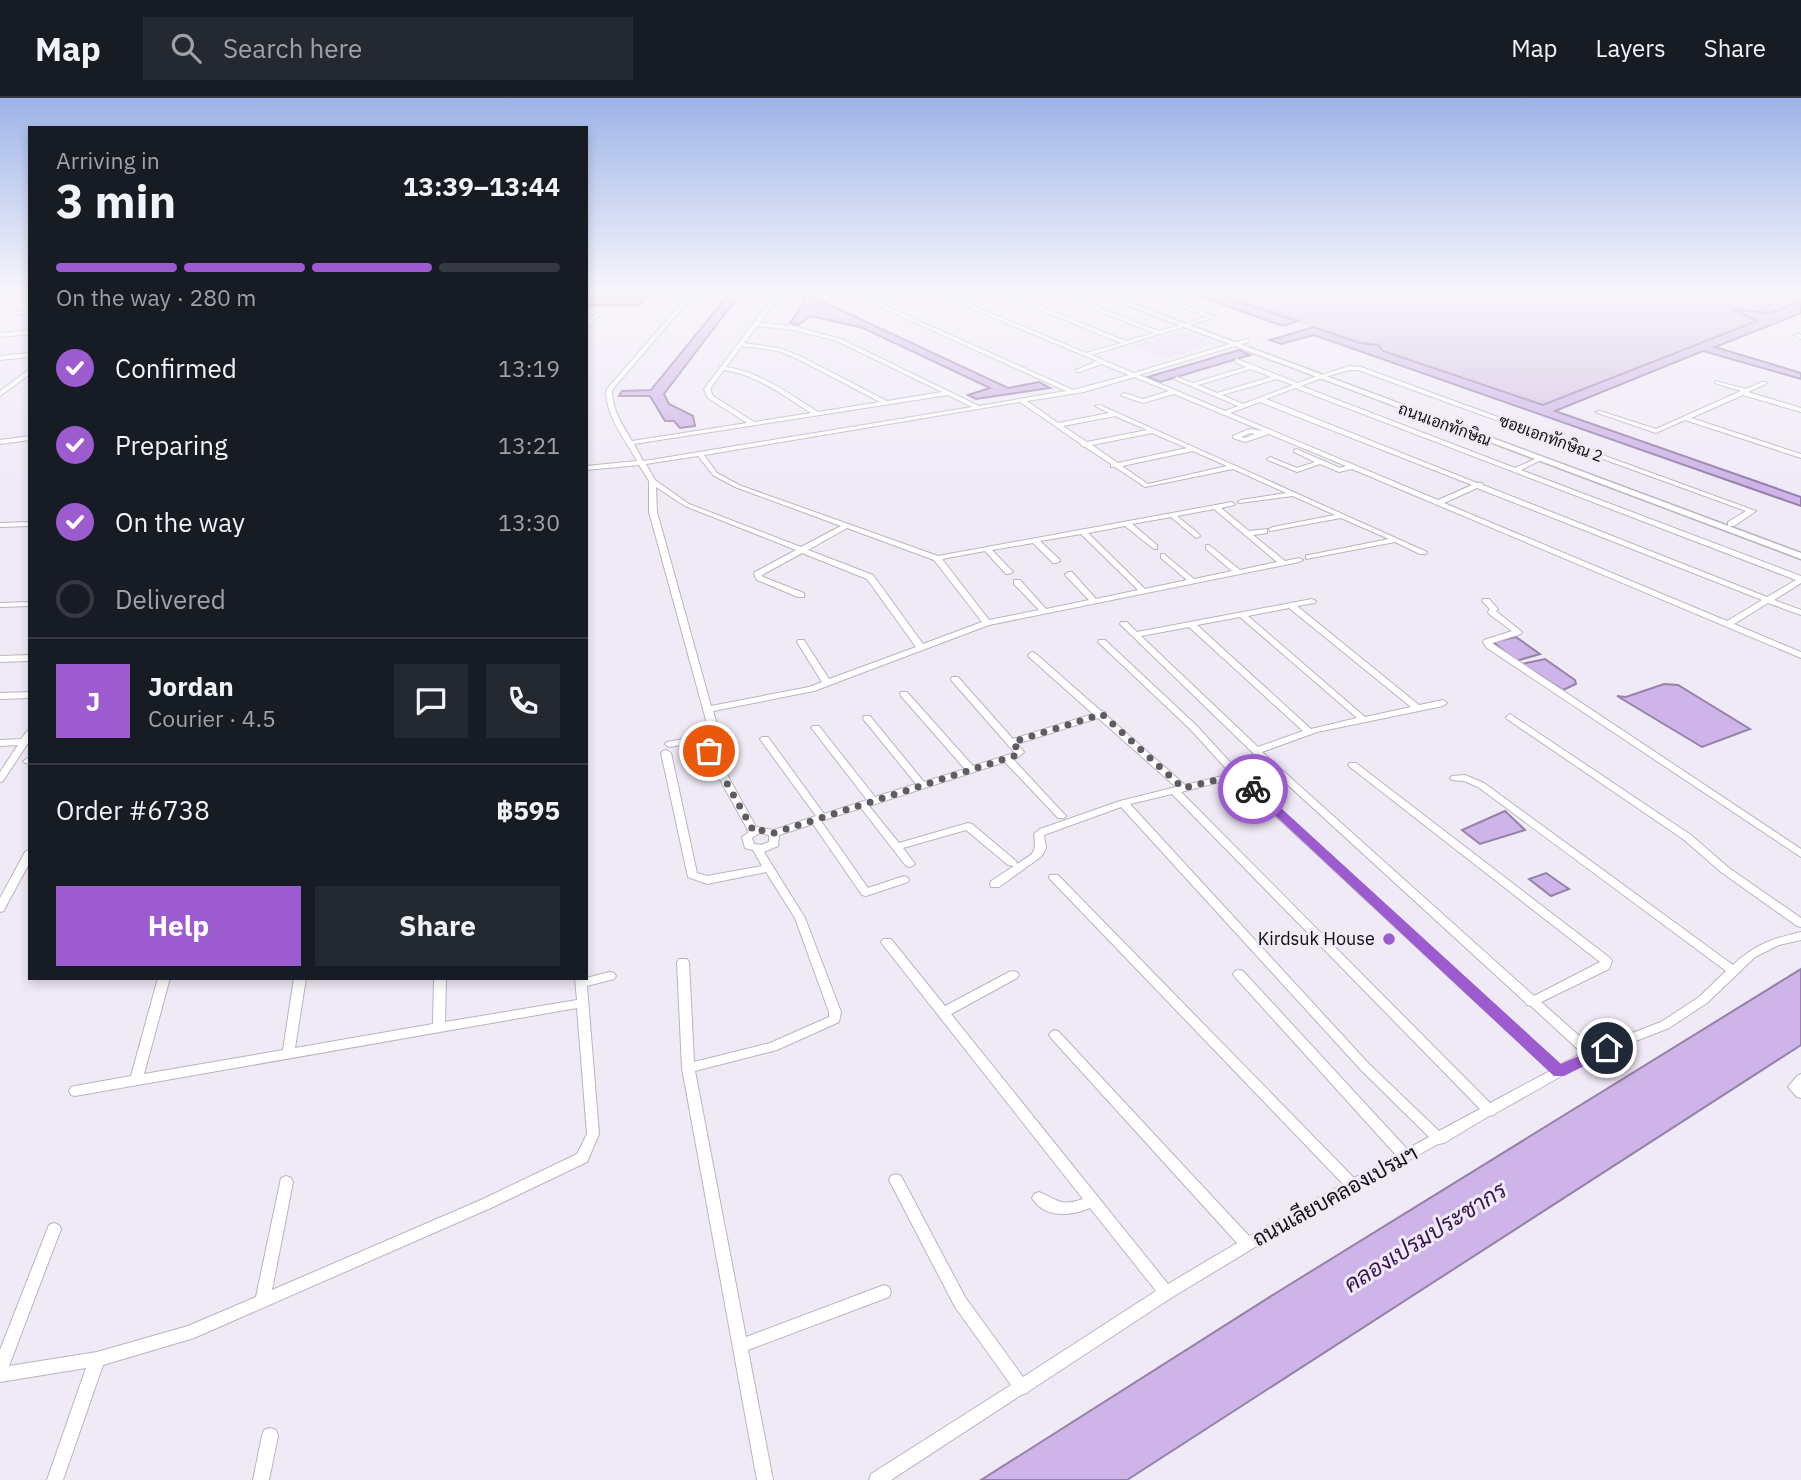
<!DOCTYPE html>
<meta charset="utf-8">
<style>
body{margin:0;font-family:"IBM Plex Sans",Sarabun,sans-serif;background:#242831;color:#f1f3f6;height:100vh;display:flex;flex-direction:column;font-size:26px;white-space:nowrap}
*{box-sizing:border-box;margin:0}
p{font-size:23px;color:#9ea1a6}
.icon{flex:none;width:38px;height:38px;fill:none;stroke:currentColor;stroke-width:2;stroke-linecap:round;stroke-linejoin:round}
.map{position:relative;flex:1;overflow:hidden}
.sheet{position:absolute;left:28px;top:28px;width:560px;height:854px;display:flex;flex-direction:column;background:#171b24;border-radius:0px;box-shadow:0 4px 10px #0003}
.sheet>*{flex:none}
.pin{position:absolute;display:grid;place-items:center;width:60px;height:60px;color:#fff;margin:-30px;border:4px solid #fff;border-radius:50%;box-shadow:0 2px 7px #0007}
.courier{position:absolute;display:grid;place-items:center;width:70px;height:70px;margin:-35px;border:5px solid #9d5bd0;border-radius:50%;background:#fff;color:#222;box-shadow:0 2px 9px #0007}
.overview em{font-style:normal;font-weight:700}
.overview div{display:flex;flex-direction:column-reverse}
.overview{display:flex;align-items:center;justify-content:space-between;height:119px;padding:0 28px}
h1{font-size:46px;font-weight:700;line-height:52px}
.bar{display:grid;grid-template-columns:repeat(4,1fr);gap:10px 7px;align-content:center;height:84px;padding:0 28px}
.bar i{height:9px;border-radius:5px;background:#363941}
.bar .current{background:#9d5bd0}
.bar p{grid-column:span 4}
.line{display:flex;align-items:center;gap:18px;padding:0 28px;border-top:2px solid #363941}
.line div{flex:1}
.round{display:grid;place-items:center;flex:none;width:74px;height:74px;border-radius:0px;background:#242831}
ol{padding:0 28px;list-style:none}
li{display:flex;align-items:center;gap:21px;height:77px}
li p{margin-inline-start:auto}
li .icon{padding:7px;border-radius:50%;background:#9d5bd0;color:#fff;stroke-width:4}
li:last-child{color:#9ea1a6}
li i{width:38px;height:38px;border:4px solid #363941;border-radius:50%}
.button{display:flex;gap:14px;margin-top:auto;padding:14px 28px}
.button a{flex:1;height:80px;border-radius:0px;background:#9d5bd0;color:#fff;font-size:28px;font-weight:700;line-height:80px;text-align:center}
.button a+a{background:#242831;color:#f1f3f6}
header{display:flex;align-items:center;gap:42px;box-sizing:border-box;height:98px;padding:0 35px;background:#171b24;border-bottom:2px solid #363941}
header strong{font-size:33px}
nav{display:flex;gap:38px;margin-inline-start:auto;font-size:24px}
.search{width:490px;height:63px;background:#242831;display:flex;align-items:center;gap:18px;box-sizing:border-box;padding:0 24px;border-radius:0px;color:#9ea1a6;font-size:26px}
.map>svg:first-child{display:block}
.built{fill:#e7def1}
.green{fill:#d2c2e2}
.water{fill:#ceb4e8;stroke:#9582a8;stroke-width:2}
.lines{fill:none;stroke-linecap:round;stroke-linejoin:round}
.minor-casing{stroke:#bab4c0;stroke-width:2}
.tertiary-casing{stroke:#bab4c0;stroke-width:3}
.minor{fill:#fff;fill-rule:evenodd}
.tertiary{fill:#fff;fill-rule:evenodd}
.route{fill:#9d5bd0}
.done{stroke:#5e5b62;stroke-width:7;stroke-dasharray:0 12.6}
.poi-dot{fill:#9d5bd0;stroke:#f0eaf7;stroke-width:2.5}
.labels{text-anchor:middle;stroke-width:6;stroke-linejoin:round;paint-order:stroke}
.far-street-label{font-size:16px;fill:#100e12;stroke:#f0eaf7}
.poi-label{font-size:18px;fill:#100e12;stroke:#f0eaf7;text-anchor:end}
.near-street-label{font-size:21px;fill:#100e12;stroke:#f0eaf7}
.near-water-label{font-size:23px;font-style:italic;fill:#391652;stroke:#f0eaf7}
</style>
<header>
<strong>Map</strong>
<div class="search"><svg class="icon" aria-label="search" viewBox="0 0 24 24"><circle cx="10" cy="10" r="6"/><path d="M15 15l6 6"/></svg>Search here</div>
<nav><a>Map</a><a>Layers</a><a>Share</a></nav>
</header>
<div class="map">
<svg width="1801" height="1382" viewBox="0 0 1801 1382">
<rect width="100%" height="100%" fill="#f0eaf7"/>
<!-- built -->
<path class="built" d="M1183,233L1215,245L1167,261L1135,247Z"/>
<!-- green -->
<path class="green" d="M1203,192H1801V203L1770,215L1747,211L1733,213L1758,222L1543,307L1383,253L1378,247L1360,245Z"/>
<!-- water -->
<g class="water">
<path d="M586,192H650L640,207H586Z"/>
<path d="M732,192H743L664,296L669,306L693,318L695,328L680,330L674,323H665L650,298H619L622,293L651,292Z"/>
<path d="M786,192H798L1008,290L1039,284L1050,290L976,301L968,297L990,290L863,230L811,218L798,227L790,225L806,202Z"/>
<path d="M1182,192H1203L1297,223L1283,228Z"/>
<path d="M1801,203V215L1715,249L1801,275V281L1703,253L1555,313L1801,399V408L1314,237L1281,246L1270,242L1313,229L1360,245L1378,247L1383,253L1543,307L1757,223L1732,211L1770,215Z"/>
<path d="M1239,252L1250,257L1160,284L1148,279Z"/>
<path d="M1516,539L1540,556L1516,563L1493,544Z"/>
<path d="M1545,561L1575,582L1576,586L1563,592L1522,566Z"/>
<path d="M1664,586L1678,587L1750,631L1702,649L1617,598L1626,599Z"/>
<path d="M1505,713L1525,732L1480,746L1462,732Z"/>
<path d="M1546,775L1569,791L1551,798L1529,781Z"/>
<path d="M1801,871V947L1127,1382H981L1276,1195Z"/>
</g>
<g class="lines">
<defs>
<g id="minor">
<path d="M662,192H667L661,200H657Z"/>
<path d="M693,192H698L612,292C612,312 622,326 632,343L747,325L708,300L704,291L773,199L778,200L759,225L793,228L841,241L979,308L1066,293L843,192H849L875,203L922,192H936L1086,255L1121,245L992,192H999L1126,243L1154,235L1045,192H1052L1159,233L1208,219L1139,192H1146L1216,219L1091,257L1134,275L1246,241L1248,242V244L1139,277L1225,313L1238,308L1174,281L1177,279L1193,285L1246,269L1235,264V262L1237,261L1298,285L1320,277L1323,279L1322,280L1301,288L1515,370L1537,360H1541V362L1521,372L1801,478V485L1774,502L1801,512V517L1768,505L1734,526L1801,554V560L1352,371L1339,374L1320,366L1297,374L1268,362L1267,361L1270,359L1297,370L1315,364L1294,354V352L1296,351L1340,370L1346,368L1269,336L1245,344L1233,340V338L1249,331L1263,333L1174,296L1143,305L1122,298L1121,297L1124,295L1143,301L1169,293L1134,279L1084,294L1027,303L1058,325L1109,315L1095,308L1100,307L1427,454L1426,456H1420L1395,444L1306,461V457H1309L1389,441L1341,420L1270,433L1269,431L1273,429L1335,417L1293,398L1239,405L1238,404L1241,402L1286,395L1233,371L1145,389L1115,369H1111V366L1085,349L1082,348L1081,346L1020,304L704,357L717,375L739,387L938,458L1232,404L1235,406L1234,407L1221,410L1249,433L1267,431V435L1253,437L1285,463L1299,460L1303,462L1299,464L989,527L814,593L713,613L719,633L711,641L670,649L667,648L665,646L667,644L705,637L709,633L649,414V383L639,367L586,372V368L637,363C625,341 606,319 606,292ZM930,193L1097,263L1076,272V274H1080L1102,266L1129,277L1073,292L879,205ZM757,228L793,232L837,243L942,294L887,303L800,258L779,250L744,245ZM742,248L778,253L796,260L880,304L818,314C789,296 761,274 726,269ZM1251,271L1271,279L1217,295L1198,287ZM724,272C757,277 783,297 811,315L754,324L713,298L710,291ZM1277,281L1293,287L1243,306L1222,297ZM1295,290L1796,482L1767,499L1483,387L1482,385H1477L1266,301ZM948,297L972,309L651,362L643,363L634,346ZM1260,304L1472,387L1438,402L1230,315ZM1115,318L1147,332L1087,344L1063,328ZM1152,335L1187,350L1118,365L1092,347ZM1250,335L1255,336L1245,340L1241,339ZM1193,353L1227,368L1148,386L1122,368ZM698,358L713,377L735,389L841,428L801,449L689,406L655,382L646,366ZM656,389L685,408L796,452L755,474L754,476L757,482L798,499H804V495L763,479L762,477L802,455L867,481L916,549L829,581L804,542H798L797,544L822,584L809,589L711,608L657,414ZM1477,390L1762,502L1727,523L1444,405ZM1214,411L1277,464L1240,472L1209,447H1206V451L1232,473L1194,481L1164,456H1161V460L1187,482L1145,491L1088,435L1125,428L1154,451H1157V447L1132,426L1171,419L1196,440L1200,438L1199,436L1177,418ZM847,430L934,462L982,524L923,546L873,477L808,452ZM1081,436L1138,492L1096,501L1072,474H1069L1065,476L1066,478L1089,502L1046,511L1020,482H1014V486L1039,512L989,522L942,461L985,453L1006,476H1009L1013,474L992,452L1033,445L1053,465H1056L1060,463L1059,461L1040,443Z"/>
<path d="M30,212V216L13,217L10,215Z"/>
<path d="M596,215L601,216L586,230V225Z"/>
<path d="M30,232V236L0,239V235Z"/>
<path d="M1797,235L1801,237V241L1794,237Z"/>
<path d="M30,255V259L0,262V258Z"/>
<path d="M1349,268L1361,269L1756,413L1734,428H1728V424L1746,413L1358,272H1349L1325,279L1322,277Z"/>
<path d="M30,271V276L0,298V293Z"/>
<path d="M1715,283L1746,291L1762,284H1766V286L1748,294L1801,310V314L1743,297L1691,320L1801,356V360L1685,322L1656,335L1595,314L1600,313L1656,331L1741,293L1715,285Z"/>
<path d="M30,338V342L0,346V342Z"/>
<path d="M30,424V428L0,429V425Z"/>
<path d="M1312,501L1316,503L1315,505L1297,508L1419,607L1443,602L1447,605L1443,608L1317,634L1262,654L1534,898L1600,864L1350,669L1348,667L1350,665H1356L1610,860L1612,863L1609,871L1541,904L1593,950L1661,924L1699,899L1726,873L1478,689L1464,683L1452,682L1450,680L1452,678L1465,677L1484,685L1733,867C1755,846 1772,841 1801,834V842L1779,847L1755,859L1707,905L1669,930L1595,959L1496,1015L1494,1017L1489,1018L1444,1045L1438,1046L1285,1131L1171,1200L1029,1293L1027,1295L1021,1297L891,1382H869L871,1376L1011,1287L955,1209L889,1082L891,1078L896,1076L901,1078L965,1199L1023,1279L1156,1193L1090,1110C1071,1118 1045,1121 1032,1100L1034,1096L1039,1094C1059,1102 1060,1109 1083,1101L883,847L881,844L883,841H891L945,908L1009,874L1013,873L1017,874L1019,877L1017,880L951,916L1168,1186L1237,1145L1051,940L1049,937L1051,934L1055,932L1059,934L1249,1138L1343,1086L1050,781L1049,779L1050,777H1058L1354,1080L1396,1057L1235,879L1233,876L1235,873L1239,872L1243,873L1407,1051L1429,1039L1361,972L1121,709L1044,737L1046,750L1042,758L999,789H991L990,786L991,783L1014,768L1008,767L966,732L903,750L915,766L910,769L906,768L861,710L821,723L868,790L904,778L908,780L909,782L908,784L866,798L862,797L813,726L779,737L778,748L764,754L805,820L841,914L839,924L777,952L695,973L746,1239L884,1187L889,1189L891,1194L889,1199L748,1252L773,1382H757L682,970L677,864L679,861H687L689,864L694,964L770,945L829,919V914L795,820L766,774L707,786L688,779L661,655L663,653L666,652L671,655L697,775L707,778L762,768L753,752L745,750L742,739L749,734L704,653L706,651L709,650L714,653L756,729L774,732L816,718L760,641L762,639H768L824,716L867,702L813,632L811,630L813,628H819L875,699L916,686L864,622L863,620L864,618H870L924,684L965,671L901,598L900,596L901,594H907L973,668L1011,656L1014,654L952,583L951,581L952,579H958L1013,641L1093,616L1029,559L1028,557L1032,554L1035,555L1101,613L1105,614L1106,617L1185,687L1231,676L1190,631L1098,544L1099,542H1105L1196,627L1240,675L1560,967L1582,955L1531,908L1527,907L1525,904L1253,655L1120,526L1121,524H1127L1137,534ZM1289,510L1411,609L1365,619L1248,518ZM1240,519L1357,620L1311,631L1197,527ZM1189,529L1303,633L1258,649L1141,538ZM1098,620L1176,689L1120,703L1040,731L1034,736C1037,757 1033,755 1017,766L1016,763L972,726L968,725L899,745L869,708L1005,664L1058,720H1064L1066,718L1064,716L1013,661L1017,660L1024,654L1017,646ZM1235,680L1550,973L1490,1005L1181,694ZM1172,696L1480,1011L1439,1033L1369,966L1130,706ZM760,735L769,737V744L761,747L754,746L752,740Z"/>
<path d="M1483,501H1489L1498,511L1496,513L1522,534L1521,536L1492,545L1493,546L1801,751V759L1487,550L1483,544L1484,542L1512,533L1489,516L1488,514L1490,511L1482,503Z"/>
<path d="M30,504V508L0,509V505Z"/>
<path d="M30,557V563L0,564V558Z"/>
<path d="M30,594V600L0,601V595Z"/>
<path d="M1510,616L1691,737L1729,770L1801,820V829L1797,828L1721,774L1683,741L1507,621L1506,619Z"/>
<path d="M30,632V642L3,683L0,684V674L18,647L0,648V642L21,641L27,633Z"/>
<path d="M28,660H30V666L25,665L23,663Z"/>
<path d="M30,751V764L5,810L4,813L0,814V800L25,754Z"/>
<path d="M610,874L614,875L616,878L614,881L587,888L599,1036L587,1064L493,1109L194,1240L103,1267L63,1382H47L86,1270L0,1284V1252L49,1127L54,1125L59,1127L61,1131L9,1268L97,1254L188,1228L256,1199L281,1080L286,1078L291,1080L293,1084L272,1192L483,1101L577,1056L587,1036L577,910L75,998L71,997L69,993L71,989L75,988L131,978L158,880H170L144,976L283,952L294,880H306L295,950L433,926L434,880H446L445,924L577,902L575,880H586Z"/>
<path d="M1801,976V1000L1797,999L1788,989L1797,978Z"/>
<path d="M270,1330L276,1332L278,1338L269,1382H253L262,1338L264,1332Z"/>
</g>
<path id="tertiary" d="M1086,192H1095L1801,455V461Z"/>
</defs>
<!-- minor casing -->
<use href="#minor" class="minor-casing"/>
<!-- tertiary casing -->
<use href="#tertiary" class="tertiary-casing"/>
<!-- minor -->
<use href="#minor" class="minor"/>
<!-- tertiary -->
<use href="#tertiary" class="tertiary"/>
</g>
<!-- sky -->
<linearGradient id="sky" x2="0" y2="1"><stop stop-color="#9db4e8"/><stop offset="0.5" stop-color="#f8f6fb"/><stop offset="1" stop-color="#f8f6fb" stop-opacity="0"/></linearGradient>
<rect width="1801" height="386" fill="url(#sky)"/>
<!-- route -->
<path class="route" d="M1249,688H1257L1561,966L1607,945L1612,947V954L1564,978H1554L1249,693Z"/>
<g class="lines">
<!-- done -->
<path class="done" d="M709,653L754,734L764,732L774,735L1014,658L1019,654L1013,644L1102,616L1183,690L1237,677L1253,691"/>
</g>
<!-- markers -->
<circle class="poi-dot" cx="1389" cy="841" r="7"/>
<g class="labels">
<!-- far-street labels -->
<g class="far-street-label">
<text transform="translate(1445 326) rotate(20)" y="6">ถนนเอกทักษิณ</text>
<text transform="translate(1551 340) rotate(20)" y="6">ซอยเอกทักษิณ 2</text>
</g>
<!-- poi labels -->
<g class="poi-label">
<text x="1375" y="847">Kirdsuk House</text>
</g>
<!-- near-street labels -->
<g class="near-street-label">
<text transform="translate(1335 1098) rotate(-29)" y="7">ถนนเลียบคลองเปรมฯ</text>
</g>
<!-- near-water labels -->
<g class="near-water-label">
<text transform="translate(1425 1139) rotate(-32)" y="8">คลองเปรมประชากร</text>
</g>
</g>
</svg>
<div class="pin" style="left:709px;top:653px;background:#ea580c"><svg class="icon" aria-label="bag" viewBox="0 0 24 24"><path d="M5 8h14l-1 12H6zM9 8a3 3 0 0 1 6 0"/></svg></div>
<div class="pin" style="left:1607px;top:950px;background:#1f2937"><svg class="icon" aria-label="home" viewBox="0 0 24 24"><path d="M3 11l9-7 9 7M6 9v11h12V9"/></svg></div>
<div class="courier" style="left:1253px;top:691px"><svg class="icon" aria-label="bike" viewBox="0 0 24 24"><circle cx="6" cy="16" r="4"/><circle cx="18" cy="16" r="4"/><path d="M6 16l4-8h5l3 8M10 8l3 8H6M13 5h3"/></svg></div>
<section class="sheet">
<div class="overview"><div><h1>3 min</h1><p>Arriving in</p></div><em>13:39–13:44</em></div>
<div class="bar"><i class="current"></i><i class="current"></i><i class="current"></i><i></i><p>On the way · 280 m</p></div>
<ol>
<li><svg class="icon" aria-label="check" viewBox="0 0 24 24"><path d="M5 12l5 5 9-10"/></svg>Confirmed<p>13:19</p></li>
<li><svg class="icon" aria-label="check" viewBox="0 0 24 24"><path d="M5 12l5 5 9-10"/></svg>Preparing<p>13:21</p></li>
<li><svg class="icon" aria-label="check" viewBox="0 0 24 24"><path d="M5 12l5 5 9-10"/></svg>On the way<p>13:30</p></li>
<li><i></i>Delivered</li>
</ol>
<div class="line" style="height:126px"><b class="round" style="background:#9d5bd0;color:#fff">J</b><div><b>Jordan</b><p>Courier · 4.5</p></div><a class="round"><svg class="icon" aria-label="chat" viewBox="0 0 24 24"><path d="M4 5h16v11H9l-5 4z"/></svg></a><a class="round"><svg class="icon" aria-label="phone" viewBox="0 0 24 24"><path d="M5 4h4l2 5-3 2q2 4 5 5l2-3 5 2v4C11 20 4 13 5 4z"/></svg></a></div>
<div class="line" style="height:91px"><div>Order #6738</div><b>฿595</b></div>
<div class="button"><a>Help</a><a>Share</a></div>
</section>
</div>
